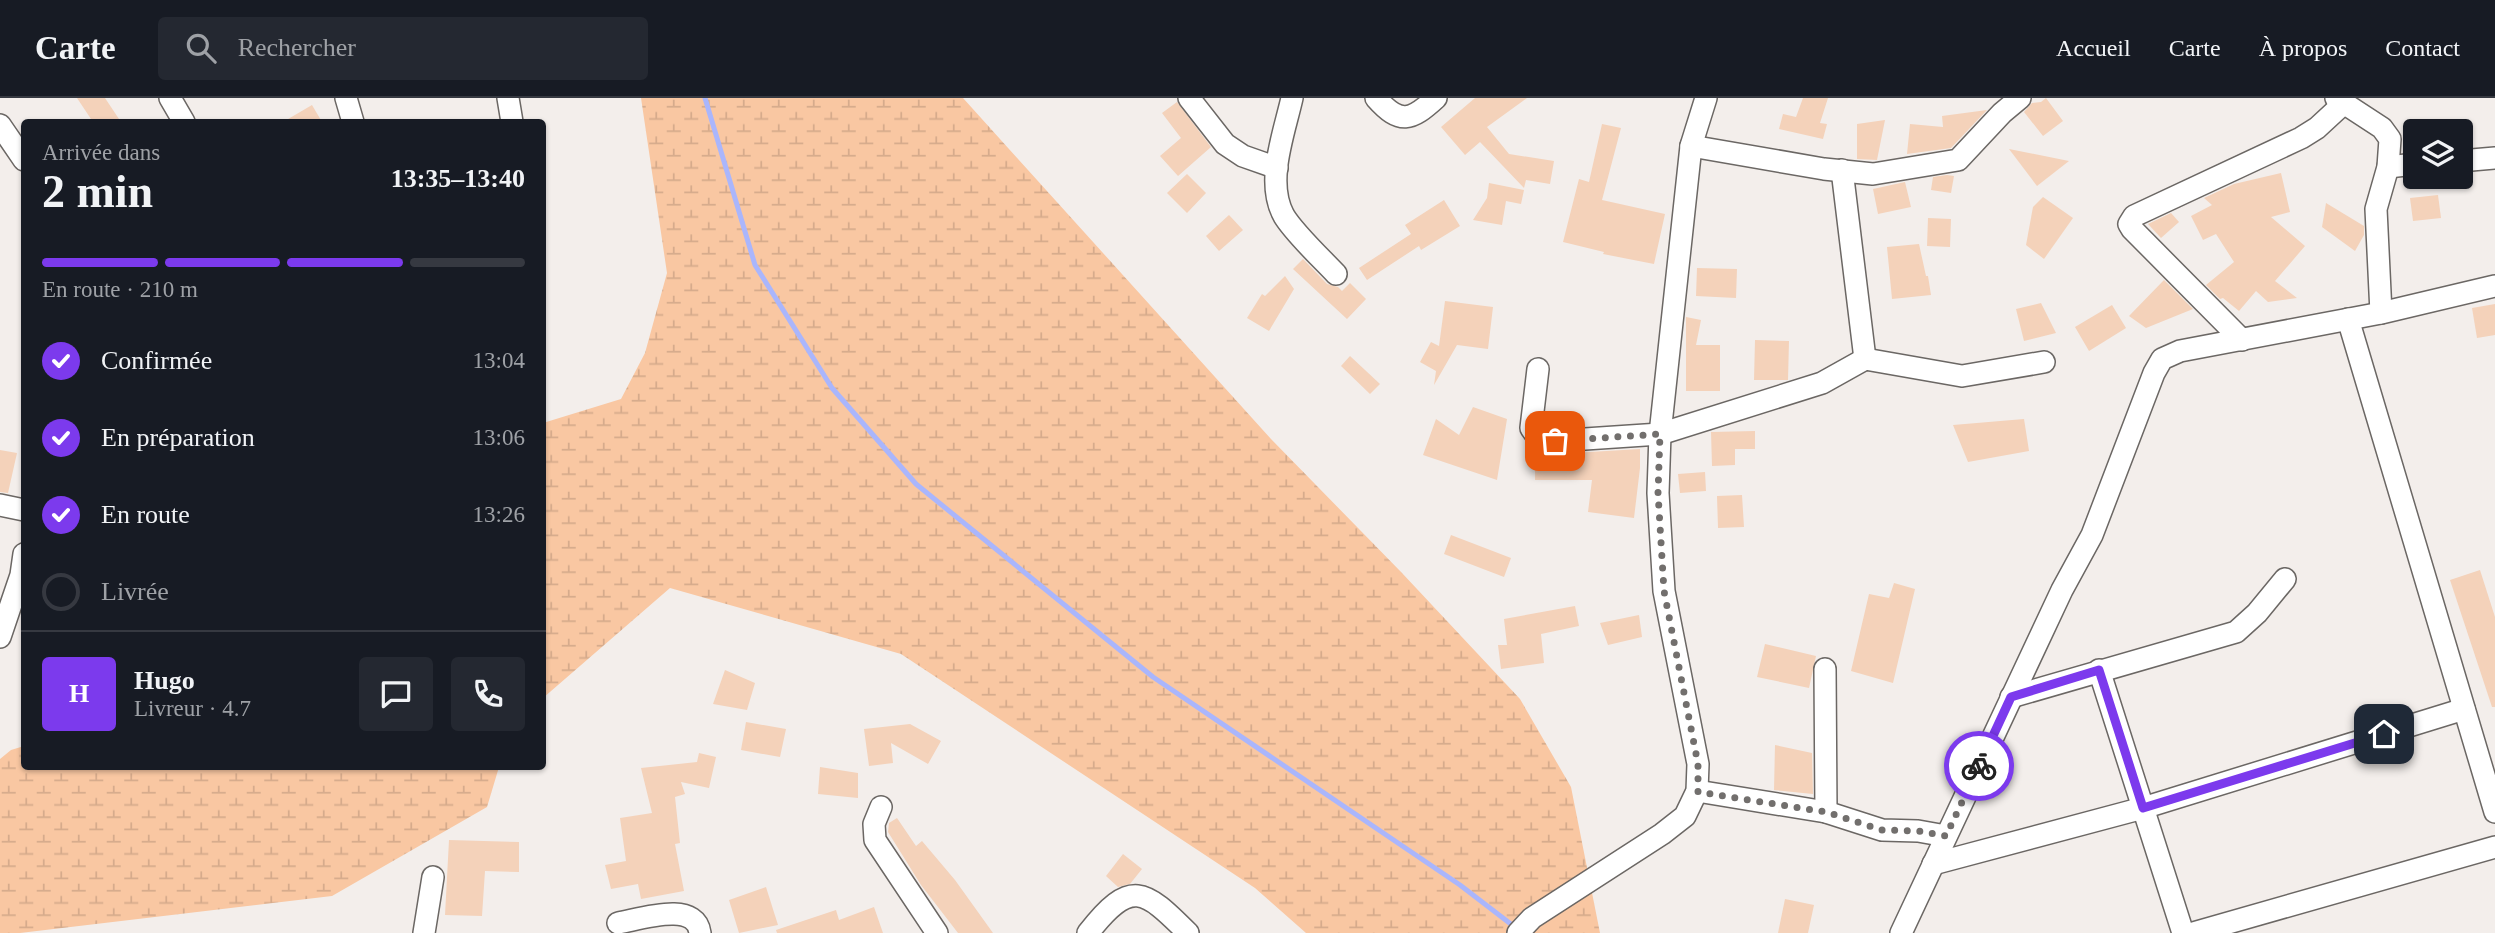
<!DOCTYPE html>
<html lang="fr">
<meta charset="utf-8">
<style>
body{margin:0;font-family:"Times New Roman",serif;background:#242831;color:#f1f3f6;height:100vh;display:flex;flex-direction:column;font-size:26px;white-space:nowrap}
*{box-sizing:border-box;margin:0}
p{font-size:23px;color:#9ea1a6}
.icon{flex:none;width:38px;height:38px;fill:none;stroke:currentColor;stroke-width:2;stroke-linecap:round;stroke-linejoin:round}
.map{position:relative;flex:1;overflow:hidden}
.drawer{position:absolute;left:21px;top:21px;width:525px;height:651px;display:flex;flex-direction:column;background:#171b24;border-radius:7px;box-shadow:0 2px 5px #0004}
.drawer>*{flex:none}
.buttons{position:absolute;left:2403px;top:21px;display:grid;gap:14px}
.buttons a{display:grid;place-items:center;width:70px;height:70px;border-radius:7px;background:#171b24;box-shadow:0 2px 5px #0004;font-size:35px}
.pin{position:absolute;display:grid;place-items:center;width:60px;height:60px;color:#fff;margin:-30px;border-radius:14px;box-shadow:0 4px 10px #0006}
.courier{position:absolute;display:grid;place-items:center;width:70px;height:70px;margin:-35px;border:5px solid #7c3aed;border-radius:50%;background:#fff;color:#222;box-shadow:0 2px 9px #0007}
.overview em{font-style:normal;font-weight:800}
.overview div{display:flex;flex-direction:column-reverse}
.overview{display:flex;align-items:center;justify-content:space-between;height:119px;padding:0 21px}
h1{font-size:46px;font-weight:800;line-height:52px}
.bar{display:grid;grid-template-columns:repeat(4,1fr);gap:10px 7px;align-content:center;height:84px;padding:0 21px}
.bar i{height:9px;border-radius:5px;background:#363941}
.bar .active{background:#7c3aed}
.bar p{grid-column:span 4}
.line{display:flex;align-items:center;gap:18px;padding:0 21px;border-top:2px solid #363941}
.line div{flex:1}
.round{display:grid;place-items:center;flex:none;width:74px;height:74px;border-radius:7px;background:#242831}
ol{padding:0 21px;list-style:none}
li{display:flex;align-items:center;gap:21px;height:77px}
li p{margin-inline-start:auto}
li .icon{padding:7px;border-radius:50%;background:#7c3aed;color:#fff;stroke-width:4}
li:last-child{color:#9ea1a6}
li i{width:38px;height:38px;border:4px solid #363941;border-radius:50%}
header{display:flex;align-items:center;gap:42px;box-sizing:border-box;height:98px;padding:0 35px;background:#171b24;border-bottom:2px solid #363941}
header strong{font-size:33px}
nav{display:flex;gap:38px;margin-inline-start:auto;font-size:24px}
.search{width:490px;height:63px;background:#242831;display:flex;align-items:center;gap:18px;box-sizing:border-box;padding:0 24px;border-radius:7px;color:#9ea1a6;font-size:26px}
.map>svg:first-child{display:block}
.wetland{fill:url(#wetland-marsh)}
.lines{fill:none;stroke-linecap:round;stroke-linejoin:round}
.stream{stroke:#aab6fc;stroke-width:5}
.building{fill:#f4d2ba}
.street-casing{stroke:#6b6764;stroke-width:24}
.street{stroke:#fff;stroke-width:21}
.done{stroke:#726f6d;stroke-width:7;stroke-dasharray:0 12.6}
.route{stroke:#7c3aed;stroke-width:9}
</style>
<header>
<strong>Carte</strong>
<div class="search"><svg class="icon" aria-label="search" viewBox="0 0 24 24"><circle cx="10" cy="10" r="6"/><path d="M15 15l6 6"/></svg>Rechercher</div>
<nav><a>Accueil</a><a>Carte</a><a>À propos</a><a>Contact</a></nav>
</header>
<div class="map">
<svg width="2495" height="835" viewBox="0 0 2495 835">
<defs>
<pattern id="wetland-marsh" width="20" height="14" patternUnits="userSpaceOnUse" patternTransform="scale(1.75)"><rect width="20" height="14" fill="#f9c7a2"/><path d="M1 5h8M5 5V1M11 12h8M15 12V8" fill="none" stroke="#d6ab8c"/></pattern>
</defs>
<rect width="100%" height="100%" fill="#f3eeeb"/>
<!-- wetland -->
<g class="wetland">
<path d="M641,0H963L1271,341L1402,475L1520,601L1571,689L1600,835H1306L1255,790L901,556L670,490L543,600V325L621,301L645,255L667,175Z"/>
<path d="M24,648V668L499,669L487,709L332,798L20,835H0V661L11,652Z"/>
</g>
<g class="lines">
<!-- stream -->
<path class="stream" d="M705,0L755,167L832,290L916,386L1153,579L1460,787L1516,830"/>
</g>
<!-- building -->
<g class="building">
<path d="M77,0H105L121,24H93Z"/>
<path d="M1475,0H1527L1487,29L1509,56L1554,63L1550,86L1526,82L1524,90L1480,44L1465,57L1441,29Z"/>
<path d="M1803,0H1828L1820,25L1827,26L1823,41L1779,31L1783,16L1796,19Z"/>
<path d="M2046,0L2063,23L2043,38L2024,14L2032,5L2041,4Z"/>
<path d="M1177,4L1211,49L1178,78L1160,58L1181,40L1162,15Z"/>
<path d="M312,7L322,24H283Z"/>
<path d="M1987,12L1951,50L1907,56L1910,26L1943,29L1942,18Z"/>
<path d="M1885,22L1877,62L1857,61V26Z"/>
<path d="M1602,26L1621,30L1602,102L1665,116L1654,166L1603,156L1604,154L1563,144L1579,81L1589,84Z"/>
<path d="M2009,51L2069,63L2037,88Z"/>
<path d="M2281,75L2290,114L2271,119L2305,148L2275,183L2297,200L2268,204L2256,193L2239,213L2223,200L2220,201L2206,187L2234,164L2216,136L2203,142L2191,118L2212,107L2204,100L2234,86Z"/>
<path d="M1187,76L1206,95L1187,115L1167,95Z"/>
<path d="M1947,77L1954,78L1951,95L1931,92L1933,79Z"/>
<path d="M1905,84L1911,109L1878,116L1873,91Z"/>
<path d="M1489,85L1524,92L1521,106L1506,103L1502,127L1473,122L1487,100Z"/>
<path d="M2438,97L2441,120L2413,123L2410,100Z"/>
<path d="M2043,99L2073,120L2044,161L2026,147L2033,109Z"/>
<path d="M1444,102L1460,128L1421,152L1419,148L1367,182L1359,170L1411,136L1405,127Z"/>
<path d="M2326,105L2364,128V137L2355,153L2322,129Z"/>
<path d="M2171,115L2179,124L2161,140L2148,126Z"/>
<path d="M1229,117L1243,132L1219,153L1206,138Z"/>
<path d="M1928,120L1951,121L1950,149L1927,148Z"/>
<path d="M1919,146L1926,178H1928L1931,197L1892,201L1887,149Z"/>
<path d="M1303,161L1327,186L1338,189L1342,193L1350,185L1366,201L1347,221L1293,171Z"/>
<path d="M1697,170L1737,171L1736,200L1696,198Z"/>
<path d="M1285,178L1294,191L1269,233L1247,220L1262,196L1265,198Z"/>
<path d="M2164,182L2193,211L2146,230L2129,218Z"/>
<path d="M1445,203L1493,209L1488,251L1457,247L1434,287L1436,273L1420,264L1431,244L1439,248Z"/>
<path d="M2041,205L2056,235L2024,243L2016,211Z"/>
<path d="M2495,206V237L2477,240L2472,210Z"/>
<path d="M2112,207L2126,230L2089,253L2075,229Z"/>
<path d="M1686,219L1701,222L1696,247H1720V293H1686Z"/>
<path d="M1755,242L1789,243L1788,282H1754Z"/>
<path d="M1350,258L1380,286L1370,296L1341,268Z"/>
<path d="M1473,309L1507,321L1497,382L1423,357L1436,321L1459,337Z"/>
<path d="M2024,321L2029,353L1968,364L1953,327Z"/>
<path d="M1755,333V351H1735V367L1712,368L1711,334Z"/>
<path d="M1640,351V370L1634,420L1588,414L1592,382H1535V353L1556,356Z"/>
<path d="M0,352L17,355L8,395L0,394Z"/>
<path d="M1705,374L1706,393L1680,395L1678,376Z"/>
<path d="M1742,397L1744,429L1718,430L1717,398Z"/>
<path d="M1451,437L1511,460L1504,479L1444,456Z"/>
<path d="M2480,472L2495,519V609H2492L2450,482Z"/>
<path d="M1894,485L1915,491L1893,585L1851,573L1869,496L1889,500Z"/>
<path d="M1575,508L1579,528L1541,536L1544,565L1501,571L1498,547H1507L1504,521Z"/>
<path d="M1639,517L1642,539L1608,547L1600,525Z"/>
<path d="M1765,546L1816,558L1809,590L1757,579Z"/>
<path d="M725,572L755,585L747,612L713,606Z"/>
<path d="M746,624L786,631L780,659L741,652Z"/>
<path d="M910,626L941,643L928,666L891,645L893,665L869,668L864,631Z"/>
<path d="M1775,647L1812,655L1813,696L1774,692Z"/>
<path d="M699,655L716,659L709,690L681,684L685,696L675,699L680,745L675,746L684,793L641,801L638,786L611,791L605,767L626,763L620,720L652,715L641,670L697,664Z"/>
<path d="M820,669L858,675V700L818,696Z"/>
<path d="M897,720L916,748L922,743L955,782L993,835H958L921,787L888,734L889,725Z"/>
<path d="M449,742L519,744V774L485,773L482,818L445,817Z"/>
<path d="M1123,756L1142,771L1130,786L1118,789L1106,778Z"/>
<path d="M766,789L778,827L739,835L729,802Z"/>
<path d="M1785,801L1814,807L1808,835H1778Z"/>
<path d="M874,809L883,835H777L776,832L836,812L839,822Z"/>
</g>
<g class="lines">
<defs>
<g id="street">
<path d="M170,0L184,24"/>
<path d="M346,0L353,24"/>
<path d="M508,0L512,24"/>
<path d="M1189,0L1225,46L1243,58L1277,70"/>
<path d="M1292,0C1284,36 1265,84 1284,118C1295,136 1321,160 1336,176"/>
<path d="M1376,0C1400,27 1411,23 1436,0"/>
<path d="M2336,0L2382,30L2390,41L2388,69L2376,111L2381,215"/>
<path d="M0,27L24,62"/>
<path d="M1691,48L1824,71L1873,76L1958,62L2002,15L2020,0"/>
<path d="M2460,63L2495,60"/>
<path d="M2388,69L2415,66"/>
<path d="M1842,72L1865,261"/>
<path d="M2348,221L2495,714"/>
<path d="M2242,242L2132,131L2129,126L2134,118L2301,40L2317,30L2343,6"/>
<path d="M1538,271L1531,330L1538,340L1555,343L1660,336L1822,285L1865,261L1962,278L2044,264"/>
<path d="M0,407L24,412"/>
<path d="M0,539L21,477L24,456"/>
<path d="M1825,571L1826,714"/>
<path d="M2099,572L2183,835"/>
<path d="M2011,599L2236,534L2257,515L2285,481"/>
<path d="M1697,693L1826,714L1882,732L1918,733L1946,738"/>
<path d="M881,709L874,726L875,742L937,835"/>
<path d="M1933,766L2143,710L2464,611"/>
<path d="M618,825C641,821 696,802 700,835"/>
<path d="M424,835L433,779"/>
<path d="M1088,835C1131,780 1144,791 1188,835"/>
<path d="M1518,835L1532,820L1662,736L1685,718L1697,693L1698,666L1664,493L1658,395L1660,336L1691,48L1706,0"/>
<path d="M1901,835L2062,492L2092,437L2154,275L2162,261L2180,253L2381,215L2495,188"/>
<path d="M2193,835L2495,749"/>
</g>
</defs>
<!-- street casing -->
<use href="#street" class="street-casing"/>
<!-- street -->
<use href="#street" class="street"/>
</g>
<g class="lines">
<!-- done -->
<path class="done" d="M1555,343L1660,336L1658,395L1664,493L1698,666V694L1826,714L1882,732L1918,733L1946,738L1979,668"/>
<!-- route -->
<path class="route" d="M1979,668L2011,599L2099,572L2143,710L2384,636"/>
</g>
</svg>
<div class="buttons">
<a><svg class="icon" aria-label="layers" viewBox="0 0 24 24"><path d="M12 4l9 5-9 5-9-5zM3 14l9 5 9-5"/></svg></a>
</div>
<div class="pin" style="left:1555px;top:343px;background:#ea580c"><svg class="icon" aria-label="bag" viewBox="0 0 24 24"><path d="M5 8h14l-1 12H6zM9 8a3 3 0 0 1 6 0"/></svg></div>
<div class="pin" style="left:2384px;top:636px;background:#1f2937"><svg class="icon" aria-label="home" viewBox="0 0 24 24"><path d="M3 11l9-7 9 7M6 9v11h12V9"/></svg></div>
<div class="courier" style="left:1979px;top:668px"><svg class="icon" aria-label="bike" viewBox="0 0 24 24"><circle cx="6" cy="16" r="4"/><circle cx="18" cy="16" r="4"/><path d="M6 16l4-8h5l3 8M10 8l3 8H6M13 5h3"/></svg></div>
<section class="drawer">
<div class="overview"><div><h1>2 min</h1><p>Arrivée dans</p></div><em>13:35–13:40</em></div>
<div class="bar"><i class="active"></i><i class="active"></i><i class="active"></i><i></i><p>En route · 210 m</p></div>
<ol>
<li><svg class="icon" aria-label="check" viewBox="0 0 24 24"><path d="M5 12l5 5 9-10"/></svg>Confirmée<p>13:04</p></li>
<li><svg class="icon" aria-label="check" viewBox="0 0 24 24"><path d="M5 12l5 5 9-10"/></svg>En préparation<p>13:06</p></li>
<li><svg class="icon" aria-label="check" viewBox="0 0 24 24"><path d="M5 12l5 5 9-10"/></svg>En route<p>13:26</p></li>
<li><i></i>Livrée</li>
</ol>
<div class="line" style="height:126px"><b class="round" style="background:#7c3aed;color:#fff">H</b><div><b>Hugo</b><p>Livreur · 4.7</p></div><a class="round"><svg class="icon" aria-label="chat" viewBox="0 0 24 24"><path d="M4 5h16v11H9l-5 4z"/></svg></a><a class="round"><svg class="icon" aria-label="phone" viewBox="0 0 24 24"><path d="M5 4h4l2 5-3 2q2 4 5 5l2-3 5 2v4C11 20 4 13 5 4z"/></svg></a></div>
</section>
</div>
